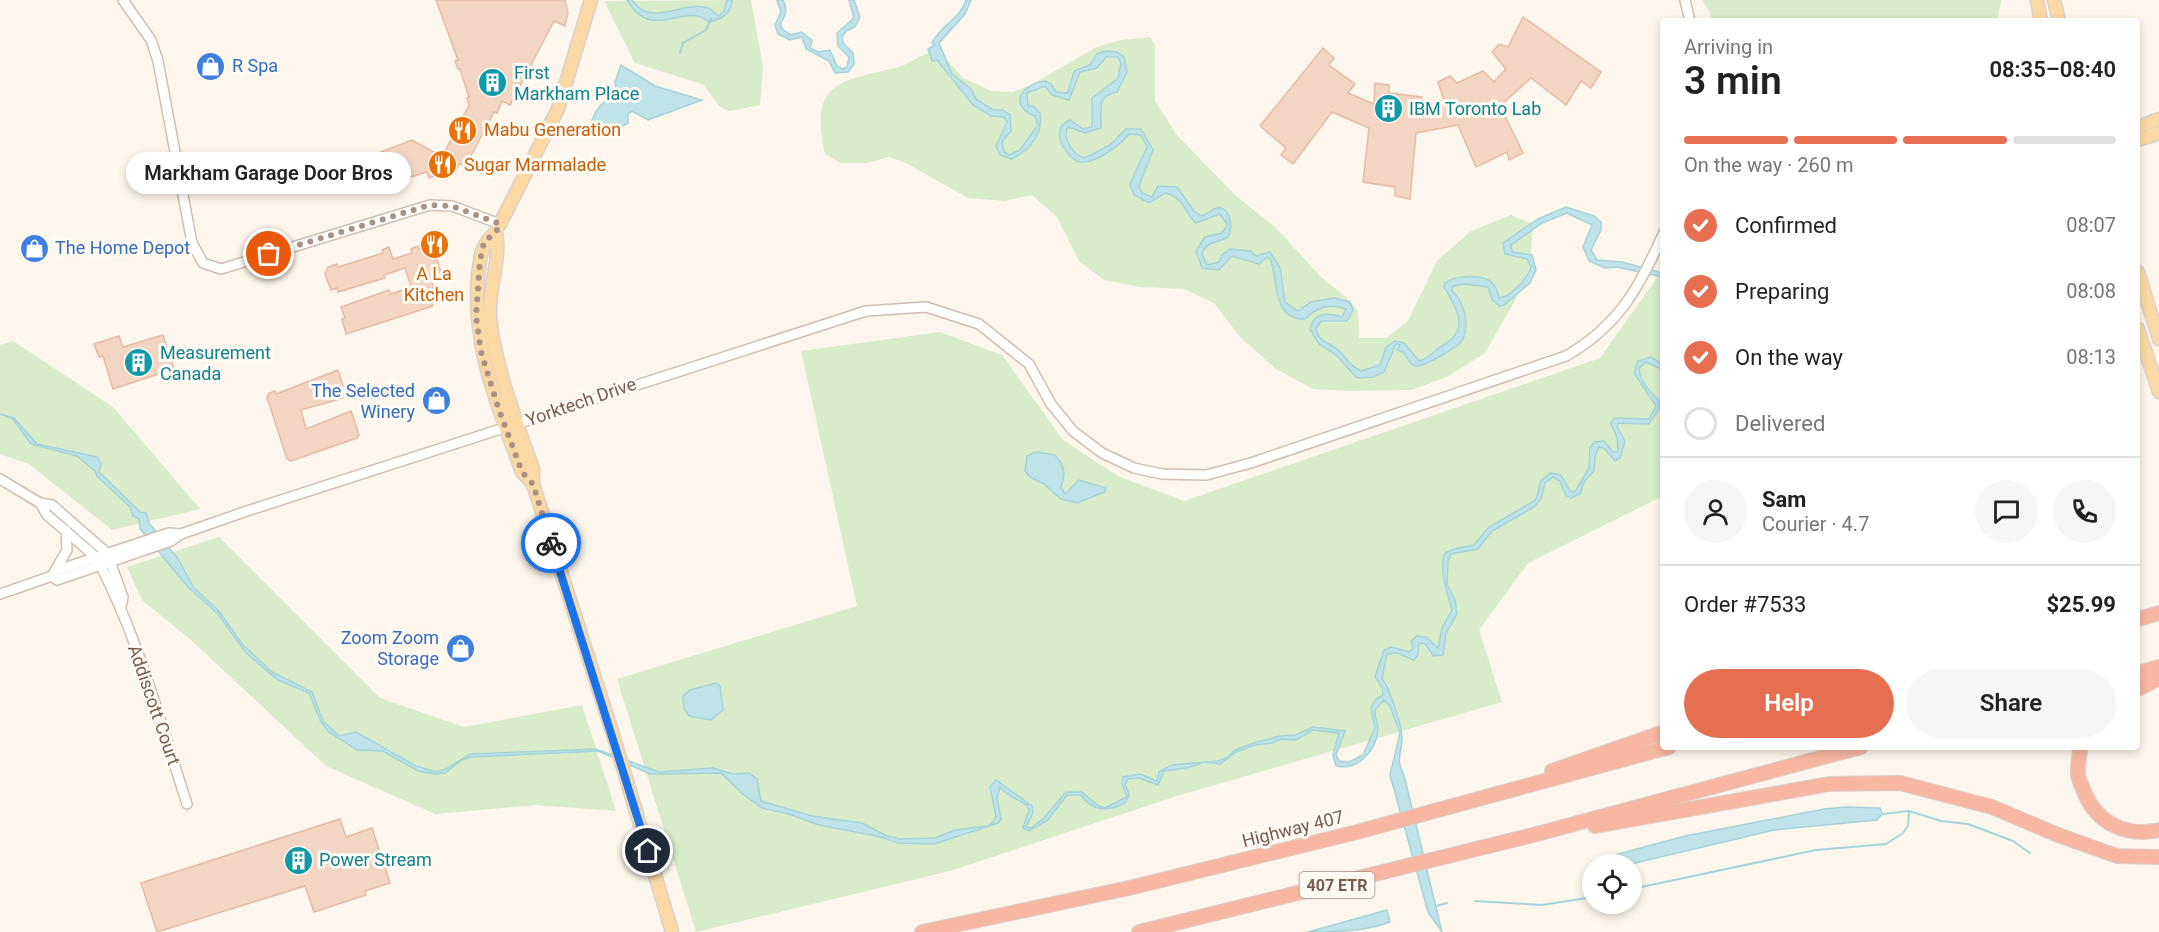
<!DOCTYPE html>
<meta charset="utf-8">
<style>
body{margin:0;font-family:Roboto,sans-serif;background:#f6f6f6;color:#222;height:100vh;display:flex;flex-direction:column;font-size:22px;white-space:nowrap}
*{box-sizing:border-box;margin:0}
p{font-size:20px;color:#767676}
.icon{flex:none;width:33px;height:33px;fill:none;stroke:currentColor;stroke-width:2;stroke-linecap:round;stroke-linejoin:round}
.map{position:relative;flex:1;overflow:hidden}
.sheet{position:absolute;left:1660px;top:18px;width:480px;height:732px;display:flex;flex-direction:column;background:#fff;border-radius:6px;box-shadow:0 3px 9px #0003}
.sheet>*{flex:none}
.controls{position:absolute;left:1582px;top:854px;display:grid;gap:12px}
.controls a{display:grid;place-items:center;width:60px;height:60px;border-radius:50%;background:#fff;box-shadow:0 3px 9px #0003;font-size:30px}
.pin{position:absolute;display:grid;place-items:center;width:51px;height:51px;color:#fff;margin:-26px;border:3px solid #fff;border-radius:50%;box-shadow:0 2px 6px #0007}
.courier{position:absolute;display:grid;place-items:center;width:60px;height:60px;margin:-30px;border:4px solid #1a73e8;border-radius:50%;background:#fff;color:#222;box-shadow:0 2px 8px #0007}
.bubble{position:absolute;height:42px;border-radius:21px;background:#fff;box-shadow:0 3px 9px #0003;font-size:20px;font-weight:600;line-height:42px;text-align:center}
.overview em{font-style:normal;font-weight:600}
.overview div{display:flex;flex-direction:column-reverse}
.overview{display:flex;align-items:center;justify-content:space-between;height:102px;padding:0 24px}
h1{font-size:39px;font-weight:600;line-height:45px}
.bar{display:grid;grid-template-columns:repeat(4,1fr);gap:9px 6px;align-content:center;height:72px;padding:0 24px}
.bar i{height:8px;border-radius:4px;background:#e0e0e0}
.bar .on{background:#e76f51}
.bar p{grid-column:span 4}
.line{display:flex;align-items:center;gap:15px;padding:0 24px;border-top:2px solid #e0e0e0}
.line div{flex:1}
.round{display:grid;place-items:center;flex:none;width:63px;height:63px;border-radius:32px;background:#f6f6f6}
ol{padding:0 24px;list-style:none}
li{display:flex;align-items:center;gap:18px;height:66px}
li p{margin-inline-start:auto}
li .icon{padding:6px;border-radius:50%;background:#e76f51;color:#fff;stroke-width:4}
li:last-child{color:#767676}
li i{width:33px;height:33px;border:3px solid #e0e0e0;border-radius:50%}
.action{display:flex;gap:12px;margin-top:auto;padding:12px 24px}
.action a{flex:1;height:69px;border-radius:36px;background:#e76f51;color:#fff;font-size:24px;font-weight:600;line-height:69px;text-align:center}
.action a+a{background:#f6f6f6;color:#222}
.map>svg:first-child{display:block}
.green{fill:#d8ecc9}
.water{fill:#bfe3e8;stroke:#a5d3da;stroke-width:1.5}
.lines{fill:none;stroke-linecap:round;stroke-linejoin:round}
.stream{stroke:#a5d3da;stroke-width:2}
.building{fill:#f3d5c3;stroke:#e6bba3;stroke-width:1.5}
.minor-casing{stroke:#d1beb0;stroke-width:12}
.major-casing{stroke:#dad1cd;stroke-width:15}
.highway-casing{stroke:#dad1cd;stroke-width:16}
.minor{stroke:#fff;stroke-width:9}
.major{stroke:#fbd9a5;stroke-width:12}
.highway{stroke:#f7b7a3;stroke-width:14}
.done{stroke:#a89285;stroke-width:6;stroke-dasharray:0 10.8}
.route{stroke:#1a73e8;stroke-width:8}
.labels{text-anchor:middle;stroke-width:6;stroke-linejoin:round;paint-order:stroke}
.shield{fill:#fffaf3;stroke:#a28b7f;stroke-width:1.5}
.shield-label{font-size:16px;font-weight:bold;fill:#7a5c4d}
.shop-label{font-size:18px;fill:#366cbe;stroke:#fffaf3;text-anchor:start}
.culture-label{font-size:18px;fill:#0d838f;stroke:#fffaf3;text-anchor:start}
.food-label{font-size:18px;fill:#c56008;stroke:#fffaf3;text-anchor:start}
.street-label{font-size:18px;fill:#7a5c4d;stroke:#fffaf3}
</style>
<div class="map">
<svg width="2159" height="932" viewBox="0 0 2159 932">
<rect width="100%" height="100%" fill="#fdf6ec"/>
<!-- green -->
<g class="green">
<path d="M751,0L763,67L760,105L729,111L719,106L704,85L635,63L604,1Z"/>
<path d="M1702,0H2001V2L1997,21H1711V14Z"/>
<path d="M1150,37L1155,45V101L1176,134L1235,195L1276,228L1322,278L1346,297L1358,311L1359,338H1386L1408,321L1437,261L1471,231L1511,215L1533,224L1530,266L1519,293L1485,353L1447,377L1411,390L1348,391L1313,389L1276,369L1240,337L1214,303L1184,289L1140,287L1104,280L1079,261L1057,217L1032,195L1005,201L968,198L906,163L889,157L867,163H841L825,154C809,81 839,82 898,67C916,62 918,53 940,52L963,78L992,91L1012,92L1029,86L1097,47L1121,40Z"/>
<path d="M1663,269V496L1528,563L1479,630L1502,702L1177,796L950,871L696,932L617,679L857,606L801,351L940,332L1002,355L1063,440L1118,476L1184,501L1600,358Z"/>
<path d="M13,341L113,407L200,509L112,530L29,464L0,454V345Z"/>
<path d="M219,537L380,698L464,727L582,705L616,811L535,805L435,814L326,766L191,640L142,600L127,567Z"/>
</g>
<!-- water -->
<g class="water">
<path d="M627,0H632C652,29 681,0 708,8C712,9 715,14 719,16L724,11L727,0H732C731,15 722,18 709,22C685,0 653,44 627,0Z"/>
<path d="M777,0H783C788,9 786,15 780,24L783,30L791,35L801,32L812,40L810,48L818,52L830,50L837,66L843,69L847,67L849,57L838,46L837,33L854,18L849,0H854L860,17L855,27L846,31L842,37L843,43L853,53L854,64L848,72L835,73L829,61L806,49L802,37L790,40L778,34L775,25L781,12Z"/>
<path d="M966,0H971L965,14L939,43L952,74L971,89L976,99L993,110H1003L1010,115L1011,131L1002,142L1004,152L1009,155L1020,150L1038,125L1035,116C1008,106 1021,84 1045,81L1051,84L1056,92L1068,93L1074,71L1090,65L1097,54L1106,51L1117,52L1124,57L1127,72L1117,92C1095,96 1102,113 1101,128L1085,133L1068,127C1062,137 1073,156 1085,158L1110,145L1126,129H1141L1153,150L1139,186L1142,193L1152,197L1158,186L1177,187L1194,211L1201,216C1207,215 1208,212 1214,209C1230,202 1234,228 1228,237C1217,244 1207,240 1202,254L1207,265L1219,262L1222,255L1230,249L1250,251L1256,256L1270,252L1280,268L1285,302L1298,311L1311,302L1334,298L1350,302L1353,310L1347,321H1321L1316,328C1317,342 1331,343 1339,351C1350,361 1345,362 1361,371L1380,365L1386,347L1395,341L1404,343L1419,361C1430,358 1433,351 1442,346C1471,329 1457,310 1444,287L1445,283C1455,275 1486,273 1494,285C1497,288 1498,294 1499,298C1511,297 1527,279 1531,267L1527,259L1505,254L1503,243L1538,219L1566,207L1594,216L1601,222V230L1591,250L1597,260L1622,262L1663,273V277L1617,267L1605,268L1589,261L1583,247L1592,225L1567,213L1542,223L1511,245L1512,252L1532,255L1536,270L1530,283L1504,305L1499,306L1492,299L1488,287L1464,284L1453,286L1452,291C1465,302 1469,324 1463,339C1460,346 1423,368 1415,366C1409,364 1407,356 1403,352L1397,350L1400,345L1396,344L1384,372L1373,377L1357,378L1336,355L1319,344L1310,329C1314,311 1328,313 1342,317L1346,309C1330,303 1317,307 1305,319C1271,320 1279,279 1270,258H1266L1259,264L1232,256L1219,270L1202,268L1196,251L1205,237C1217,233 1223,237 1227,224L1220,214L1196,223C1185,214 1184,197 1165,193L1149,203L1134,195L1130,184L1147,147L1141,135L1129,134C1120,145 1096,164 1080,162C1069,160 1046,130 1070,120L1083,129L1092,127V98L1118,78L1121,63L1118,57H1106L1097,68L1080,72L1069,100L1052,95L1045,86L1027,93L1028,106H1033L1040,113C1043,134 1030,151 1011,159L1000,155L996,146L1007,122L1004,117L991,116L973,105L937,60L932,61L928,49L935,45L932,43C941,24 959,21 966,0Z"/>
<path d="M621,65L655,86L702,100L648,120L632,111L628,114V123L617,129L591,136L588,132C591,120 595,109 605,101L614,103L618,99L615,82Z"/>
<path d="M1651,357L1664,365L1663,370L1646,362L1639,368C1640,383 1651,392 1659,401V409L1649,424L1618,423L1617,427L1625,441L1620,458L1615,461L1605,449L1599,447L1595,457L1594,471L1584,482L1580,494L1571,498L1566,496L1560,481L1553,477L1545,483L1541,499L1534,507L1492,531L1478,549L1451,554L1448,561L1447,584L1455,600L1457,614L1446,633L1443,655L1433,656L1426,644L1419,643L1418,655L1414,660L1397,653L1387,654L1382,679C1389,686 1402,726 1402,738C1402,752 1395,761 1404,775L1442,932L1428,912L1390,775L1400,733L1390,706L1384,700L1375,710C1374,717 1378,722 1378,729C1377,750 1358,771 1336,766L1333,755L1339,733L1313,730L1296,740L1281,739L1272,743L1255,745L1236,752L1220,764L1204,762L1187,768L1164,771L1158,785L1139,778L1128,779L1125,784L1129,794L1126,802C1109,812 1093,812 1081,795H1067L1048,820L1029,831L1023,828L1029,810L1027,805L1007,794L1000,787L997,798L1001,819L998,823L934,844L898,843L881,837L819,825L789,814L762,808L744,795L721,773L650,774L598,751L471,757L462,760L445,773L435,774L418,771L383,751L357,750L329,732L321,722L309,693L278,680L246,653L218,614L187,586L140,529L139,519L133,516L130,507L97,476L95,471L77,456L31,444L13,419L0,414L14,418L37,444L97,457L101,464L99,472L140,512L146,513L149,523L178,559L194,588L219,611L242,644L272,672L312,692L323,721L339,736L356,732L416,766L436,772L446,769L470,754L596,749L659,772L713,768L733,774L749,773L757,779L761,801L812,816L862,823L887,836L900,839L935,838L955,830L988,826L993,822L996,816L990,787L996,780L1032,806L1033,813L1026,827L1031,828L1044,818L1066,792H1082L1097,805L1105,808L1127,797L1122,784L1123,777L1140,774L1157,781L1159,772L1172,765L1218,761L1228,757L1235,750L1254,743L1280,736L1296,735L1313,727L1345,731L1336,755L1339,761L1349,762L1363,755L1375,728L1371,708L1376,699L1383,695L1382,687L1375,677L1384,650L1391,647L1410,652L1413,648L1411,641L1417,636L1426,637L1438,648L1442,628L1452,610C1448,595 1438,567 1445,553L1454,549L1474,545L1489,527L1536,500L1541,481L1550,473L1561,475L1570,491L1575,492L1589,468L1590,448L1594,442L1604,441L1613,452H1618L1617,437L1611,424L1614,418L1649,419L1656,406L1634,373L1638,361Z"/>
<path d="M1036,452L1055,455C1065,467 1066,473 1061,487L1065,494L1079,480L1106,488L1105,492L1077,503L1061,499L1044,484L1030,477L1025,471L1027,456Z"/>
<path d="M716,683L720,686L723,710L711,720L689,716L684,708L683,696L690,690Z"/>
<path d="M1846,807L1880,808L1882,814L1877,820L1774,830L1631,864H1614L1611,856L1685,836L1824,809Z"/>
<path d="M1387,910L1390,922C1363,932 1336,932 1308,932Z"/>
</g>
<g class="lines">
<!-- stream -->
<g class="stream">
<path d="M680,53L683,43L706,30L711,19"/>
<path d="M1882,814L1909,811L1941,821L1968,824L2013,841L2030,853"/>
<path d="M1632,889L1816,850L1886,844L1903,833L1908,826L1909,811"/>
<path d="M1475,901L1542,905L1593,897"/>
<path d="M1436,906L1447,903"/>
</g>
</g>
<!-- building -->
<g class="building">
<path d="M436,0H565L568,13L565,26L554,21L510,105L502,101L497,113L494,112L466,165L459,164L457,168L429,178L427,172L366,191L355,162L412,140L439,155L444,153L469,105L467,98L469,97L460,69H458L455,61L458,60Z"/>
<path d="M1523,17L1601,72L1591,88L1581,81L1566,105L1531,78L1500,106L1523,153L1509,160L1507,152L1476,167L1458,125L1416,133L1410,199L1395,196V187L1363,182L1369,128L1332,112L1293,164L1281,155L1286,148L1260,126L1323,48L1334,58L1329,65L1355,84L1348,93L1374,104L1375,83L1389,85V93L1422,97L1420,107L1445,104L1438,82L1450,76L1457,83L1483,71L1494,82L1506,69L1492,52L1499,44L1508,47Z"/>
<path d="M437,242L444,254L436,257L441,272L432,274L433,290L428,292L433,306L346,334L342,319L345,318L341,307L389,290L391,294L411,287L405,268L384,275L385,278L338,292L337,288L331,290L325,274L328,267L337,264L338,267L383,253L382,250L389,247L393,259L412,253L411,249L418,246L419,249Z"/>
<path d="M163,335L174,369L113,389L103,356L99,357L94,344L119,336L123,347Z"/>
<path d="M338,370L343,386L339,387L343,398L301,410L306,429L351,411L359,435L357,438L291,461L287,459L267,397L269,393L275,391L276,394Z"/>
<path d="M340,819L346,837L372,828L390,883L365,891L366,895L314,912L305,886L157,932L141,883Z"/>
</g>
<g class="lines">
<defs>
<g id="minor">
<path d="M123,0L151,40L158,61L192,243L203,263L221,269L430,205L452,206L500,224L498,228"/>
<path d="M1685,0L1690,21"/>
<path d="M0,479L40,503L52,505L107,553L123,597L121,607"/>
<path d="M40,503L47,515L96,557C137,633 160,721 187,804"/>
<path d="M55,571L67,550L66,530"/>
<path d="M52,576L57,580L171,541L181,534L244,512L866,311L926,307L979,324L1029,364L1051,404L1073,431L1102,453L1134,468L1162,474L1206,475L1251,463L1566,356C1620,325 1639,287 1664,232"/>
<path d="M0,594L52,576L55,571L169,533L181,534"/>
</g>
<g id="major">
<path d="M2037,0L2041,21"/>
<path d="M2054,0L2059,21"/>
<path d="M2138,127L2159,119"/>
<path d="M2138,140L2159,133"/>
<path d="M500,224L558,109L591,0"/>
<path d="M2138,272L2159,339"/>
<path d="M2138,329L2159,392"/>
<path d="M533,484L522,472C498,406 472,348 478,276C480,257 481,244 496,232C501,259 489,286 490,314C492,358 518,426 533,469V484L615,741L672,932"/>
</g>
<g id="highway">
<path d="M2138,619L2159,613"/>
<path d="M2138,673L2159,667"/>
<path d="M2138,689L2159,678"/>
<path d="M2080,747C2080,756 2077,767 2078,776C2079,781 2083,788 2085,794C2098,824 2127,837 2159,830"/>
<path d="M1552,771L1664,732"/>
<path d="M1595,826L1829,784L1900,783L1992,807L2058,835L2117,856L2159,857"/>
<path d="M922,932L1129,888L1357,832L1669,747"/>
<path d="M1139,932L1533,835L1861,747"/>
</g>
</defs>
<!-- minor casing -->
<use href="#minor" class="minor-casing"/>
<!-- major casing -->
<use href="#major" class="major-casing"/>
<!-- highway casing -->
<use href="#highway" class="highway-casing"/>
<!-- minor -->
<use href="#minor" class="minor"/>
<!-- major -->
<use href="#major" class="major"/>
<!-- highway -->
<use href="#highway" class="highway"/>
</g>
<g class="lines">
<!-- done -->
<path class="done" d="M269,254L430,205L452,206L500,224L496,232L484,242L480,261L476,316L481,352L499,410L522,472L533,484L551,543"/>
<!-- route -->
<path class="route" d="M551,543L648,851"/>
</g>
<!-- icons -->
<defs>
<symbol id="shop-disc" viewBox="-11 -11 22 22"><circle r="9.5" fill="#3f7fe0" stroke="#fffaf3"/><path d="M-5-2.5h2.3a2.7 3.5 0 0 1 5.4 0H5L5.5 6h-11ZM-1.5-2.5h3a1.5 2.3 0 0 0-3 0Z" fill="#fff"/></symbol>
<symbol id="building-disc" viewBox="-11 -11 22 22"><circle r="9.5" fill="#0f9aa8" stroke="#fffaf3"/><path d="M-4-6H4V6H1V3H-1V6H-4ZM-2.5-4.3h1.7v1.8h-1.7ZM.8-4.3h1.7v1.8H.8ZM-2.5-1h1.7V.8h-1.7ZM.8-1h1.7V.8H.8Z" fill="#fff"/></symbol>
<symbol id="restaurant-disc" viewBox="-11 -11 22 22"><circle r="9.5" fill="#e8710a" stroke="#fffaf3"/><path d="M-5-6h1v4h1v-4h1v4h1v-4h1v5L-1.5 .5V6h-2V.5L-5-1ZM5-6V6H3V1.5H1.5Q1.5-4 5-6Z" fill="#fff"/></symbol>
</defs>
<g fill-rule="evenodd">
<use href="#shop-disc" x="194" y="50" width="33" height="33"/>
<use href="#building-disc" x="476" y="66" width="33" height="33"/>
<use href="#building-disc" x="1372" y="92" width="33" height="33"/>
<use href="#restaurant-disc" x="446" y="114" width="33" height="33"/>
<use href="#restaurant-disc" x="426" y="148" width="33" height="33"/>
<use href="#restaurant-disc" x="418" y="228" width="33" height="33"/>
<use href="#shop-disc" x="18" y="232" width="33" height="33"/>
<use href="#building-disc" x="122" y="346" width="33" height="33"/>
<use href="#shop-disc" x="420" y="384" width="33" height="33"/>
<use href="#shop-disc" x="444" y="632" width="33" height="33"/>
<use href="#building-disc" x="282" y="844" width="33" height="33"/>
</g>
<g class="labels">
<!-- shield labels -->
<rect class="shield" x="1299.5" y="872" width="75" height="26" rx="4.5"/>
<g class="shield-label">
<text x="1337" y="891">407 ETR</text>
</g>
<!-- shop labels -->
<g class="shop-label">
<text x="232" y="72">R Spa</text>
<text x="55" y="254">The Home Depot</text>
<text x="415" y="397" text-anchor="end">The Selected<tspan x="415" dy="21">Winery</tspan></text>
<text x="439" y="644" text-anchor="end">Zoom Zoom<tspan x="439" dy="21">Storage</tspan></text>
</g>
<!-- culture labels -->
<g class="culture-label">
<text x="514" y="79">First<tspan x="514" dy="21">Markham Place</tspan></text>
<text x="1409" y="115">IBM Toronto Lab</text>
<text x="160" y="359">Measurement<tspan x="160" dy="21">Canada</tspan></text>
<text x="319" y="866">Power Stream</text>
</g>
<!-- food labels -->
<g class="food-label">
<text x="484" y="136">Mabu Generation</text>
<text x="464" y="171">Sugar Marmalade</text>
<text x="434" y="280" text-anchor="middle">A La<tspan x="434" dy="21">Kitchen</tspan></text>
</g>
<!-- street labels -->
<g class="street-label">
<text transform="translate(581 402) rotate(-19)" y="6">Yorktech Drive</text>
<text transform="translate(154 705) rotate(71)" y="6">Addiscott Court</text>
<text transform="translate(1293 829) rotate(-14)" y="6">Highway 407</text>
</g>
</g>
</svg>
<div class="controls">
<a><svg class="icon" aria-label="locate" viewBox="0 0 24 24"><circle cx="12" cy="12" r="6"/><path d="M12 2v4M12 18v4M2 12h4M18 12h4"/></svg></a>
</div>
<div class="pin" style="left:269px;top:254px;background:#ea580c"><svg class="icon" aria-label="bag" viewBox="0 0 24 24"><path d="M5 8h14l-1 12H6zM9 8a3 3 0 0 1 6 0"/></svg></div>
<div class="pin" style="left:648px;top:851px;background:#1f2937"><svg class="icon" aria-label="home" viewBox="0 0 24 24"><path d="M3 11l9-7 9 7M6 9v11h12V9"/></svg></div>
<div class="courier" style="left:551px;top:543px"><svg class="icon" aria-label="bike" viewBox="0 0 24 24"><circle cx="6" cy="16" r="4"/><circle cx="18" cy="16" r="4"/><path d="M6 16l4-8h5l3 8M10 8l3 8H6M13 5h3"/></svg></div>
<div class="bubble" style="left:126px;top:152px;width:285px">Markham Garage Door Bros</div>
<section class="sheet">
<div class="overview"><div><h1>3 min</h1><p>Arriving in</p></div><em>08:35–08:40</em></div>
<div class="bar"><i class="on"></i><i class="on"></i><i class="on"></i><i></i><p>On the way · 260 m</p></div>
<ol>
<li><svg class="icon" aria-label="check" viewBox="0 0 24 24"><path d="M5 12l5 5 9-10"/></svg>Confirmed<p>08:07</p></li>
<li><svg class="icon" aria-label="check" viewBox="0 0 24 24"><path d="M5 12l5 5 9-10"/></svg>Preparing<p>08:08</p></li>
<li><svg class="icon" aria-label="check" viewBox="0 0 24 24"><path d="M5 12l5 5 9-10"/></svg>On the way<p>08:13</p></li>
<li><i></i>Delivered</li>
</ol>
<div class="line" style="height:108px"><a class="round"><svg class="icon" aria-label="person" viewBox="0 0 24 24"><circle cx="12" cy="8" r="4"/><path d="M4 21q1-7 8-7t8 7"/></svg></a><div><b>Sam</b><p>Courier · 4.7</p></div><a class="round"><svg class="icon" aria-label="chat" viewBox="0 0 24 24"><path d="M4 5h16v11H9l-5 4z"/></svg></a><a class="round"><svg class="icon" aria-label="phone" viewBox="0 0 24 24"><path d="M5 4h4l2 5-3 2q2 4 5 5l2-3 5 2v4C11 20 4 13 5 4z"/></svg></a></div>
<div class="line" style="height:78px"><div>Order #7533</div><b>$25.99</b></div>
<div class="action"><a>Help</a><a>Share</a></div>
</section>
</div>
